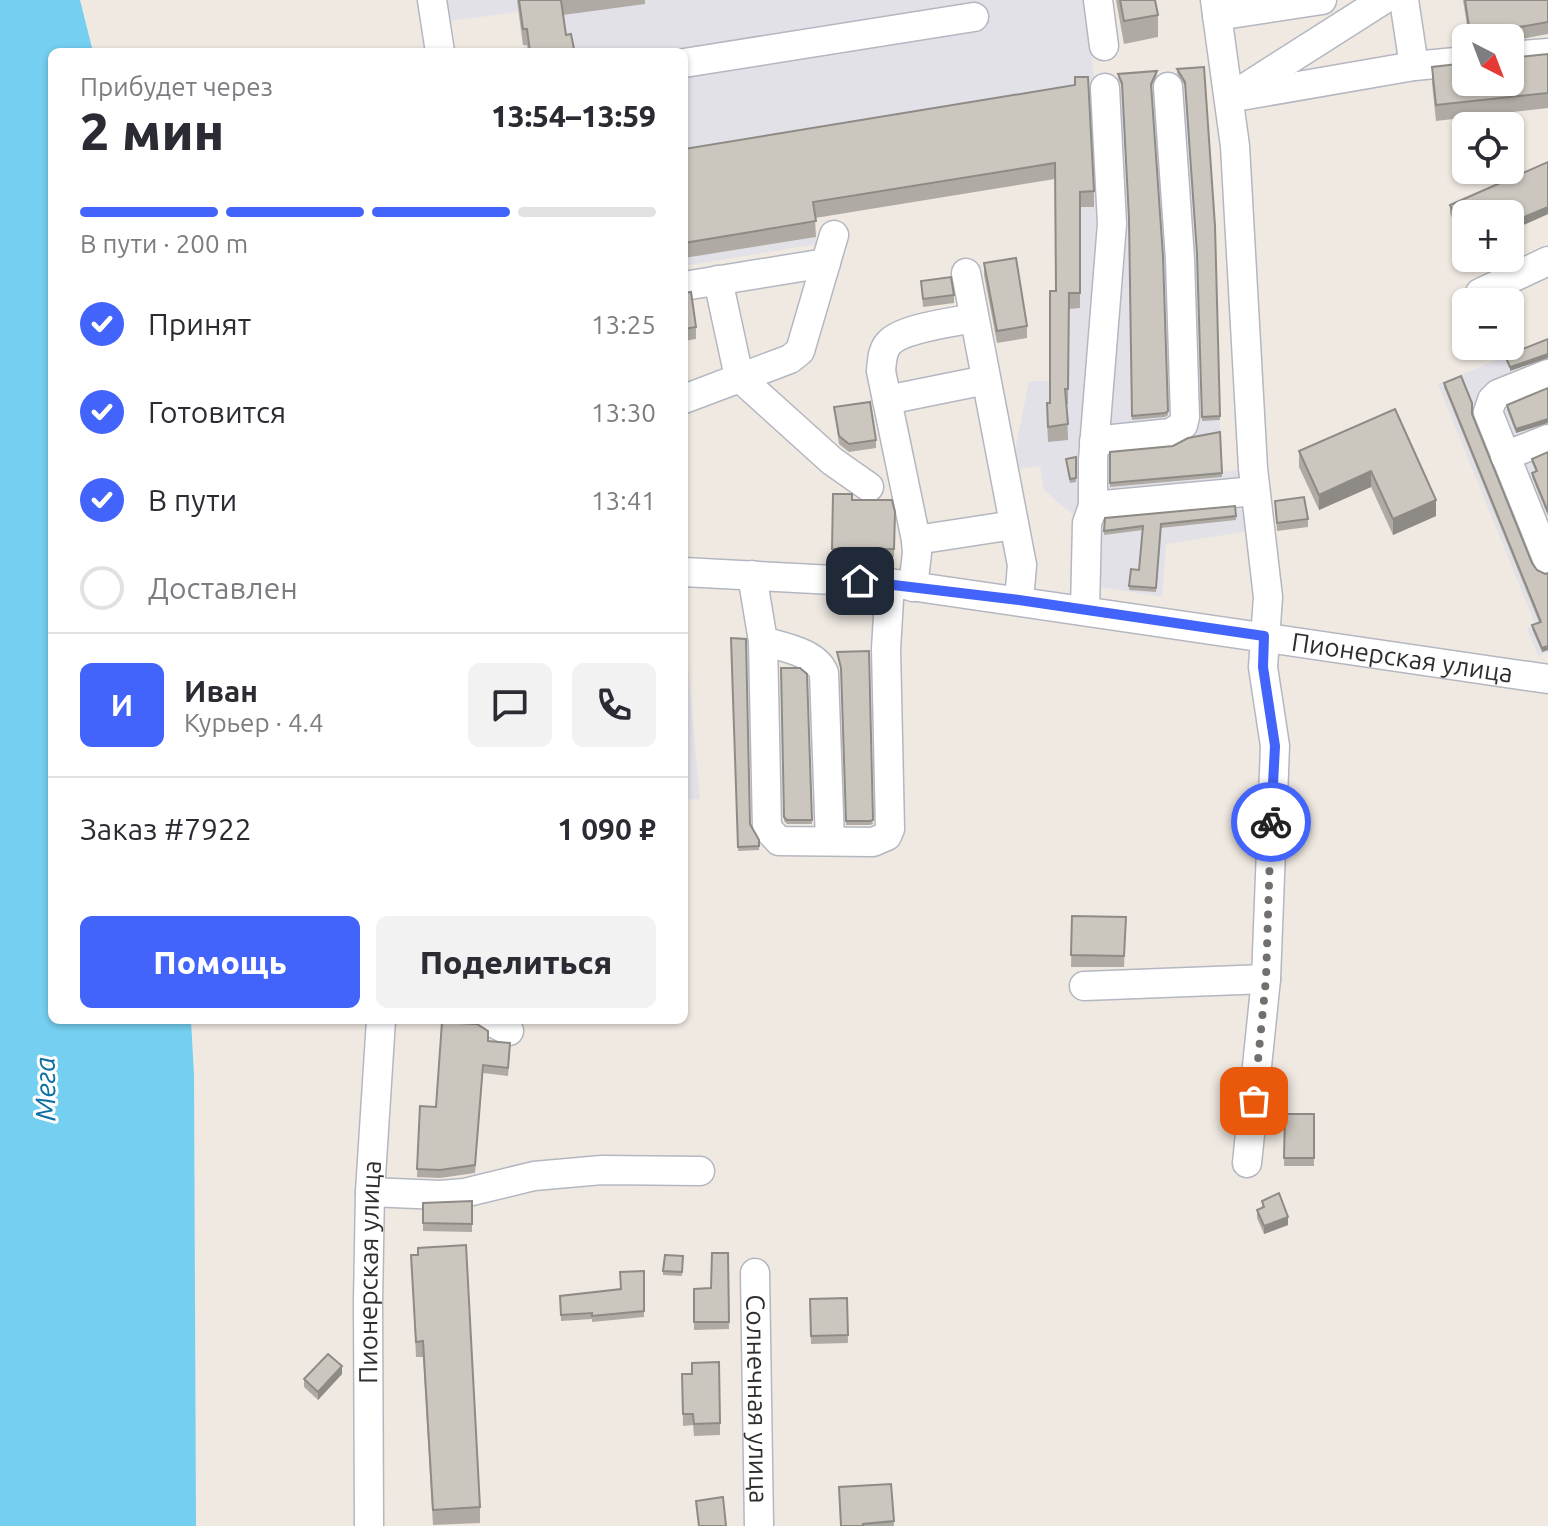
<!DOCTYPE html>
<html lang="ru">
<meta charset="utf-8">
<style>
body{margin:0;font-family:Ubuntu,sans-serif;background:#f2f2f3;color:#2b2b33;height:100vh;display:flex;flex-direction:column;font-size:30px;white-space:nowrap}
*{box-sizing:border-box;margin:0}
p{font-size:26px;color:#7c7c81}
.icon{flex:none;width:44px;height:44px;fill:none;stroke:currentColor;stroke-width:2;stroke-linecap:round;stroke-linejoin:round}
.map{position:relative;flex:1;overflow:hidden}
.details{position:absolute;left:48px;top:48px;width:640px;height:976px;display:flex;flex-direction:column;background:#fff;border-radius:12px;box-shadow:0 2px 6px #0004}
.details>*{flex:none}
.needle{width:52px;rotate:138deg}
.tools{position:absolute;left:1452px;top:24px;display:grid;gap:16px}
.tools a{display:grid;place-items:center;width:72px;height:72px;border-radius:12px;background:#fff;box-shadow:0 2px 6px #0004;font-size:40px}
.pin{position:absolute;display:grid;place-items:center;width:68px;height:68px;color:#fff;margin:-34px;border-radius:16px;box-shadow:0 4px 12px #0006}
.courier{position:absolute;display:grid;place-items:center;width:80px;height:80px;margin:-40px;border:6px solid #4264fb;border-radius:50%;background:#fff;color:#222;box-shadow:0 2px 10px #0007}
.head em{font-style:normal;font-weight:800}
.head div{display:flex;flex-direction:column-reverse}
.head{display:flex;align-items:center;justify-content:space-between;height:136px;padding:0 32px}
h1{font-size:52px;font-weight:800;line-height:60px}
.bar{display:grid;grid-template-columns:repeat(4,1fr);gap:12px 8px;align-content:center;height:96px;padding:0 32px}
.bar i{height:10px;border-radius:6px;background:#e1e1e2}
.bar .on{background:#4264fb}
.bar p{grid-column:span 4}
.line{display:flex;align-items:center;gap:20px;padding:0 32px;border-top:2px solid #e1e1e2}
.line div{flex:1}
.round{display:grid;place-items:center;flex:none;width:84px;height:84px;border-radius:12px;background:#f2f2f3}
ol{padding:0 32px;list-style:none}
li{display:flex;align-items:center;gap:24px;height:88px}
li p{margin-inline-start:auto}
li .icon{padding:8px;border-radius:50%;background:#4264fb;color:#fff;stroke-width:4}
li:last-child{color:#7c7c81}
li i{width:44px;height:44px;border:4px solid #e1e1e2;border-radius:50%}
.cta{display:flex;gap:16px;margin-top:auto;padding:16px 32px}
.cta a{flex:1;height:92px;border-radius:12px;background:#4264fb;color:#fff;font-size:32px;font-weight:800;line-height:92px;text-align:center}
.cta a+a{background:#f2f2f3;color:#2b2b33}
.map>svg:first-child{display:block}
.industrial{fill:#e3e1e8}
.water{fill:#75cff0}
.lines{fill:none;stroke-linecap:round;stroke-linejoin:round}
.minor-casing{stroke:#b4b7c1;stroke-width:31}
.minor{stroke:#fff;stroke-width:28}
.wall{fill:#afaba4}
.shaded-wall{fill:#8e8b86}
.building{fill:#cbc7bf;stroke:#8e8b86;stroke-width:2}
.done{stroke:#726f6d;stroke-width:8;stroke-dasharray:0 14.4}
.route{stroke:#4264fb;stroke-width:10}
.labels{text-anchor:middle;stroke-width:6;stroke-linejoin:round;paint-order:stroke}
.street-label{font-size:26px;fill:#2e2e2e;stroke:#fff}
.water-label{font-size:28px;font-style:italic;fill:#0d6fa3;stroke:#fff}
</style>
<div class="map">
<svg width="1548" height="1526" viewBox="0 0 1548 1526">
<rect width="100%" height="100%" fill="#efe9e1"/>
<!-- industrial -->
<g class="industrial">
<path d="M446,0H1086L1094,79L1204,71L1215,230L1221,472L1242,469L1250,531L1166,544L1162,597L1075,583L1074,516L1044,490L1040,466L1011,470L1029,381H1049L1050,307L1056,306L1055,207L1079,206L1077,175L813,218L817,244L684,266V52H524L518,12L448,21Z"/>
<path d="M1548,339V652L1538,656L1527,628L1535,624L1438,384Z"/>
<path d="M684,666H688L700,799L684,800Z"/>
</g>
<!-- water -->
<path class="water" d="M0,0H80L93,52H52V1020H191L194,1075L196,1526H0Z"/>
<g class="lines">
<defs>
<g id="minor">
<path d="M432,0L440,52"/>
<path d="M1098,0L1104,46"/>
<path d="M1215,0L1235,146L1253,468L1268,597L1263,667L1275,746L1266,979L1247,1163"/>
<path d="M1404,0L1414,66"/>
<path d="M1217,16L1322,0"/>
<path d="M1510,56L1548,53"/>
<path d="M684,63L974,17"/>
<path d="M1240,91L1383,0"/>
<path d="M1229,98L1414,66L1466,61"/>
<path d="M966,273L1022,565L1019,600"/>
<path d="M718,280L739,377L832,461L869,487"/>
<path d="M684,286L826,263"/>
<path d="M1480,293L1548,261"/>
<path d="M1548,374L1498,394L1492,400L1488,412L1548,561"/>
<path d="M684,399L790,359L800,351L834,235"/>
<path d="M887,400L986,380"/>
<path d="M1094,441L1171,433L1183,425L1185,417L1180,259L1168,87"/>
<path d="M1505,456L1548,439"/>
<path d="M1093,506L1255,491"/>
<path d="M916,540L1014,525"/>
<path id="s1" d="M684,572L890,583L1548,679"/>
<path d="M752,575L763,641L767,828L779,841L873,842L887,836L890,829L886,649L890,583"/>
<path d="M913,587L917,553L916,540L881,371C882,361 882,349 890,342C904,328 954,322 974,318"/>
<path d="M1085,610L1087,523L1093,506V460L1112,224L1105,88"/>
<path d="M763,641C782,647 816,652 824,673L830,841"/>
<path d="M1084,986L1266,979"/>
<path d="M488,1020L509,1031"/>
<path d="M370,1192L440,1195L464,1193L534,1176L602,1170L700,1171"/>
<path id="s2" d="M755,1273L759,1526"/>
<path id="s3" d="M369,1526L368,1302L370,1192L381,1020"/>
</g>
</defs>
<!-- minor casing -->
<use href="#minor" class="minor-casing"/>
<!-- minor -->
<use href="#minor" class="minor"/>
</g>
<!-- wall -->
<g class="wall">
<path d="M517,0H645V4L563,15L566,35L574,49V52H528L527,45H523Z"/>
<path d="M1116,0H1155L1158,15V37L1124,44Z"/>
<path d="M1463,0H1548V34L1510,41V38H1469Z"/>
<path d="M1548,54V108L1436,121L1432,83V67Z"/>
<path d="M1204,67L1215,226L1220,420L1202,421L1197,258L1185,86L1177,73V69Z"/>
<path d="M1118,74L1157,75L1151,88L1168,415L1165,417L1132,420L1129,223L1122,87L1118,78Z"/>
<path d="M1075,85L1094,191V207H1080V308L1069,309L1068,404H1067L1068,440L1048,442L1047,419V403H1050L1056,291L1055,179L815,218L816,237L684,258V149Z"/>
<path d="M1450,205L1548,214L1510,231V214H1466V250L1450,213Z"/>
<path d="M984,263L1027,326V338L997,343L984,275Z"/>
<path d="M921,281L954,295V303L923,307Z"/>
<path d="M684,293L696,327V339L684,341Z"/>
<path d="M1444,383L1472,414L1532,563L1537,570L1545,574L1548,573V650L1542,652L1532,629V625L1539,622L1444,387Z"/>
<path d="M1548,388L1516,433L1507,410V405Z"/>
<path d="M834,407L876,440V448L849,452L839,444Z"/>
<path d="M1395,409L1436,516L1393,535L1371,487L1319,510L1299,467V451Z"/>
<path d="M1220,432L1222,477L1110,487V452L1173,446Z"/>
<path d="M1548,452V516L1532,477V473L1536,472L1532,463V459Z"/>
<path d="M1076,457V482L1070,483L1066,459Z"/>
<path d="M833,494L895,512L894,557H832Z"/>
<path d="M1275,501L1308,519V527L1277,531Z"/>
<path d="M1235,506L1236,520L1161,528L1156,592L1129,590L1131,569L1139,570L1143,530L1104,535L1105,518Z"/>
<path d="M731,638L750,824L759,840V850L738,851Z"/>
<path d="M837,652L873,824L870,825H846L841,672Z"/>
<path d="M781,668L807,674L812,824H787L784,821Z"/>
<path d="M1072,916L1126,917L1124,967H1071Z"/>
<path d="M488,1041L510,1051L508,1076L483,1073L475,1173L440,1178L417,1177L420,1106L436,1107Z"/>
<path d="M1285,1114H1314V1166H1284Z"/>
<path d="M472,1201V1232L423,1231V1203Z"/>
<path d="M1262,1201L1288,1225L1264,1234L1257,1218V1210L1262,1208Z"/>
<path d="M728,1253L729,1329L694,1330V1289L711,1288Z"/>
<path d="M411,1255L480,1507V1523L433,1525L423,1357H416Z"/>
<path d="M683,1256L682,1276L663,1275V1271Z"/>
<path d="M644,1271V1317L592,1322V1319L561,1321L560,1296L621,1289Z"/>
<path d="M847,1298L848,1343L811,1344L810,1299Z"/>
<path d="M342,1374L318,1400L304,1387V1379Z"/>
<path d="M682,1374L720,1423V1435L694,1436L693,1425L683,1426Z"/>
<path d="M891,1484L894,1526H841L839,1487Z"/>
</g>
<!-- shaded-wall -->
<g class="shaded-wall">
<path d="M1548,207V214L1510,231V223Z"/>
<path d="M1548,354V358L1510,371V367Z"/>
<path d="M1548,419V423L1516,433V429Z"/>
<path d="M1371,471V487L1319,510V495Z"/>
<path d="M1436,500V516L1393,535V519Z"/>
<path d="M1548,646V650L1542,652V648Z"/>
<path d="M1288,1217V1225L1264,1234V1226Z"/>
<path d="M342,1366V1374L318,1400V1392Z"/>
</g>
<!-- building -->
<g class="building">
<path d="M519,0H561L566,35L571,34L574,49L566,50L567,52H530L527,29H523Z"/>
<path d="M1120,0H1155L1158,15L1124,21Z"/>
<path d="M1465,0H1548V22L1474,35L1470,33Z"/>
<path d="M1548,54V93L1436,105L1432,67L1466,63V82H1510V58Z"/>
<path d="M1204,67L1215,226L1220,416L1202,417L1197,254L1185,82L1177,69Z"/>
<path d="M1157,71L1151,84L1163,256L1168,411L1165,413L1132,416L1129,219L1122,83L1118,74Z"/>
<path d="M1075,77H1088L1094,191L1080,192V293H1069L1068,389H1065L1068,424L1048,427L1047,403H1050V291H1056L1055,163L813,202L816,221L684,243V149L1075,85Z"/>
<path d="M1548,162V207L1510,223V214H1466V242L1450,205Z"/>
<path d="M1016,258L1027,326L997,331L984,263Z"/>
<path d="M951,277L954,295L923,299L921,281Z"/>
<path d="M691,292L696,327L684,329V293Z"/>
<path d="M1548,339V354L1510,367L1505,356Z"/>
<path d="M1461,376L1472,403V414L1532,563L1537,570L1545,574L1548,573V646L1542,648L1532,625L1541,622L1444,383Z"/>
<path d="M1548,388V419L1516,429L1507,405Z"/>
<path d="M870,402L876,440L849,444L839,436L834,407Z"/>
<path d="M1395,409L1436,500L1393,519L1371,471L1319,495L1299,451Z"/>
<path d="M1220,432L1222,473L1110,483V452L1173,446L1188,438Z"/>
<path d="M1548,452V512L1532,473L1537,471L1532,459Z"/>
<path d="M1076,457V478L1070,479L1066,459Z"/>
<path d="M833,494H852V500H892L895,512L894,549H832Z"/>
<path d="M1304,497L1308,519L1277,523L1275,501Z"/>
<path d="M1235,506L1236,516L1161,524L1156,588L1129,586L1131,569L1139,570L1143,526L1104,531L1105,518Z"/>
<path d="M731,638L746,639L750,824L759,840V846L738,847Z"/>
<path d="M869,651L873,820L870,821H846L841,668L837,652Z"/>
<path d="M781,668H800L807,674L812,820H787L784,817Z"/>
<path d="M1072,916L1126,917L1124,956L1071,955Z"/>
<path d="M442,1022L477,1024L488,1031V1041L510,1043L508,1068L483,1065L475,1165L440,1170L417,1169L420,1106L436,1107Z"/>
<path d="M1285,1114H1314V1158H1284Z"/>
<path d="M1279,1193L1288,1217L1264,1226L1257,1210L1264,1207L1262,1201Z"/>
<path d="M472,1201V1224L423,1223V1203Z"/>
<path d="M466,1245L480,1507L433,1510L423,1341L416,1342L411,1255H418V1248Z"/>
<path d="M712,1253H728L729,1322H694V1289L711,1288Z"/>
<path d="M665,1255L683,1256L682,1272L663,1271Z"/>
<path d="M644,1271V1311L592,1316V1313L561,1315L560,1296L621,1289L620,1272Z"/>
<path d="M847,1298L848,1335L811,1336L810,1299Z"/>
<path d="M328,1354L342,1366L318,1392L304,1379Z"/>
<path d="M719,1362L720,1423L694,1424L693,1414H683L682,1374H692V1363Z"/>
<path d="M891,1484L894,1521L863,1524V1526H841L839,1487Z"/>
<path d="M723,1497L726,1526H699L696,1501Z"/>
</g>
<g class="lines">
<!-- done -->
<path class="done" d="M1254,1101L1266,979L1271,822"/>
<!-- route -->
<path class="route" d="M860,581L1019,600L1264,636L1263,667L1275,746L1271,822"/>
</g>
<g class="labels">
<!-- street labels -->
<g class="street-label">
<text dy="9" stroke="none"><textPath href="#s1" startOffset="724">Пионерская улица</textPath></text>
<text dy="9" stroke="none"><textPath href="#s3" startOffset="254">Пионерская улица</textPath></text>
<text dy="9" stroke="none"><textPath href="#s2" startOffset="126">Солнечная улица</textPath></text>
</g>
<!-- water labels -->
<g class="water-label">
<text transform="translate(45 1089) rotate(-91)" y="10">Мега</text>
</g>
</g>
</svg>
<div class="tools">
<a><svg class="needle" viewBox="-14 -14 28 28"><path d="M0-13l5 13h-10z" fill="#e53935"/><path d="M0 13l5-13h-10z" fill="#7c7c81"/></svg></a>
<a><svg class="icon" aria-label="locate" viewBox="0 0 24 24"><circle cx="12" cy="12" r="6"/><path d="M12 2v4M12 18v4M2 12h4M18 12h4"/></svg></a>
<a>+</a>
<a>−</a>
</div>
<div class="pin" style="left:1254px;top:1101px;background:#ea580c"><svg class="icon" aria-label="bag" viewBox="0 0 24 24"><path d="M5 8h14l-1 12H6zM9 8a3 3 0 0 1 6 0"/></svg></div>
<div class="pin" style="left:860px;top:581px;background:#1f2937"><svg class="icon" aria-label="home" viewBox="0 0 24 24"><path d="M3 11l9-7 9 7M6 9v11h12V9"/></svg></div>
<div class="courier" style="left:1271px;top:822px"><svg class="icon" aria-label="bike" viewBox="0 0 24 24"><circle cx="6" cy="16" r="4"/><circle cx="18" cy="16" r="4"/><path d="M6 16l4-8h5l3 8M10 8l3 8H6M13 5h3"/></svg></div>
<section class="details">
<div class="head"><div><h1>2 мин</h1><p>Прибудет через</p></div><em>13:54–13:59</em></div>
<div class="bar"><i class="on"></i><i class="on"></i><i class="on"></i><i></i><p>В пути · 200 m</p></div>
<ol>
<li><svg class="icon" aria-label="check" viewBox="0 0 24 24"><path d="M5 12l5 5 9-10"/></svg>Принят<p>13:25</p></li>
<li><svg class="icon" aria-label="check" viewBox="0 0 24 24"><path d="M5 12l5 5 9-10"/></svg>Готовится<p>13:30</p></li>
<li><svg class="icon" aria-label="check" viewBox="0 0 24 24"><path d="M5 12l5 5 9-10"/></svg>В пути<p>13:41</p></li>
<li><i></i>Доставлен</li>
</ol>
<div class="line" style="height:144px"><b class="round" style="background:#4264fb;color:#fff">И</b><div><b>Иван</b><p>Курьер · 4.4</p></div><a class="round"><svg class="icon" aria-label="chat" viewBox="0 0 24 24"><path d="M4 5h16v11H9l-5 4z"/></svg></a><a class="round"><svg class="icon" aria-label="phone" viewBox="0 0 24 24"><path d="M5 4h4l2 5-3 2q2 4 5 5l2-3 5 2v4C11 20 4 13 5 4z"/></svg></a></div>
<div class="line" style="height:104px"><div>Заказ #7922</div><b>1 090 ₽</b></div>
<div class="cta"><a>Помощь</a><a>Поделиться</a></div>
</section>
</div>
